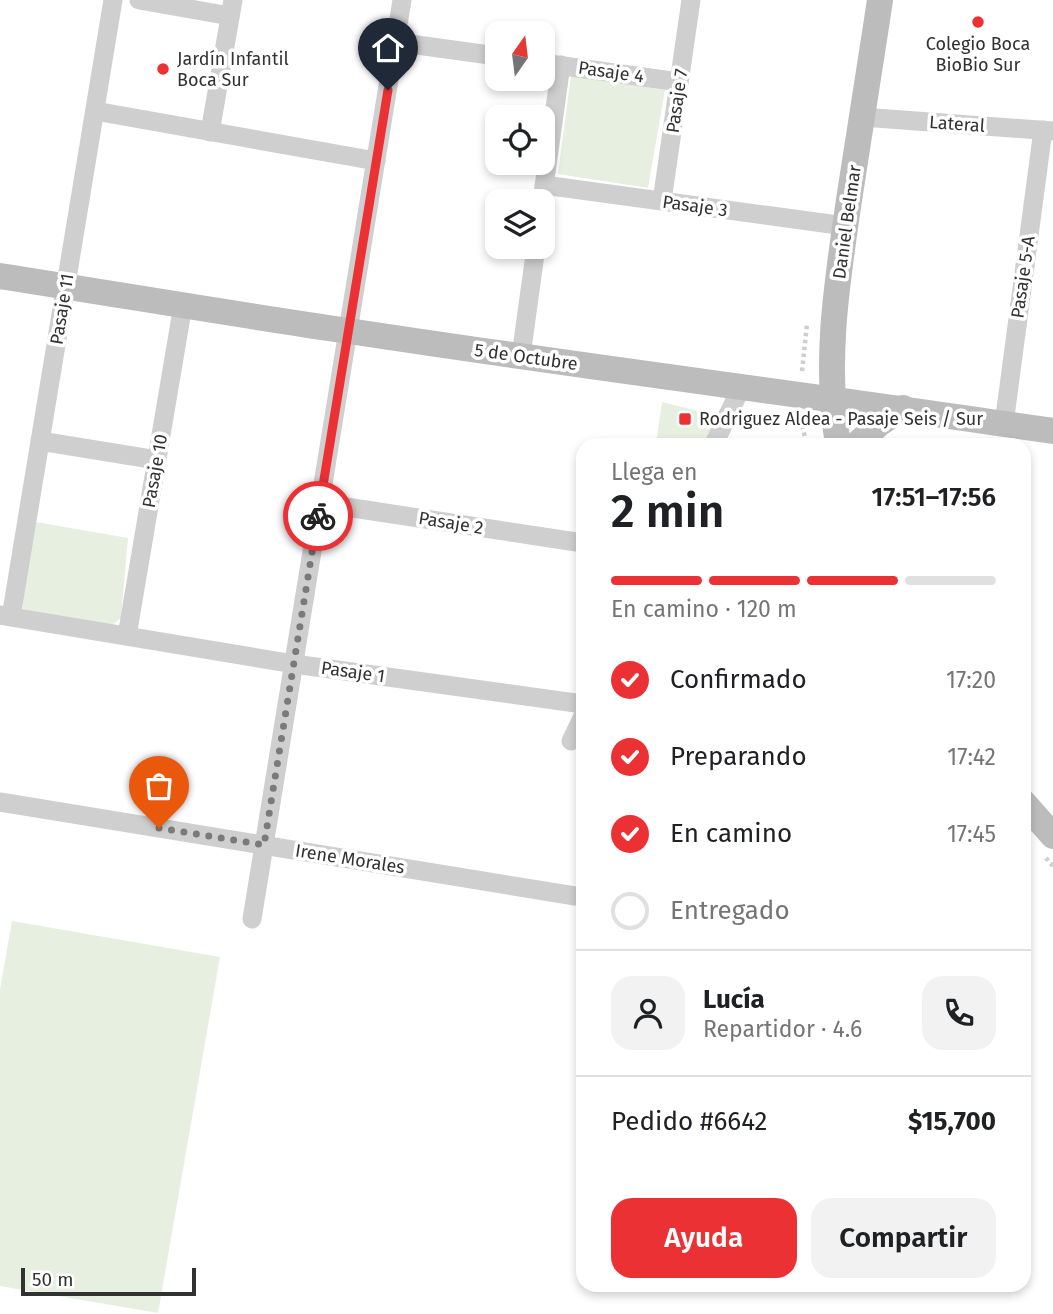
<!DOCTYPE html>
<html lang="es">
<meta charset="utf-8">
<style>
body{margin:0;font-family:"Fira Sans",sans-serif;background:#f2f2f2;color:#202124;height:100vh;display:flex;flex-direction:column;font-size:26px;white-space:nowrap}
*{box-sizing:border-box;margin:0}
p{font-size:23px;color:#757577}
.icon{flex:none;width:38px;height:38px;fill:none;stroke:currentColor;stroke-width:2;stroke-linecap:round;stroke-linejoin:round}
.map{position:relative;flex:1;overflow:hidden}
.side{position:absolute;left:576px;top:438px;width:455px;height:854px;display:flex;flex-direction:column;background:#fff;border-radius:21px;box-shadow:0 4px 10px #0003}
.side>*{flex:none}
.needle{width:46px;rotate:14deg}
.tools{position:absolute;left:485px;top:21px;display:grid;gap:14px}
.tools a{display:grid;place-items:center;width:70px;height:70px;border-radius:14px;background:#fff;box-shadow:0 4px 10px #0003;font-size:35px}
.scale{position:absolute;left:21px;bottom:18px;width:175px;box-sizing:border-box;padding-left:7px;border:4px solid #323232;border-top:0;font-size:19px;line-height:24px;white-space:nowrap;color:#323232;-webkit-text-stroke:5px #fff;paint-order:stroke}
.pin{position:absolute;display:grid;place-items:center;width:60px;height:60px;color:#fff;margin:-72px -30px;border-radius:50% 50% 50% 0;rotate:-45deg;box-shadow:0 0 7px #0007}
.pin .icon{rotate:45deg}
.courier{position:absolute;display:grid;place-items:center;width:70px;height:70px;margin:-35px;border:5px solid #ec3134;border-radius:50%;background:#fff;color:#222;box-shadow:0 2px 9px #0007}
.head em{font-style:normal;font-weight:600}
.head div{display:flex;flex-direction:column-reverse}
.head{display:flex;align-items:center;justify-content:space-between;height:119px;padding:0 35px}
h1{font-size:46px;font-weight:600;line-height:52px}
.bar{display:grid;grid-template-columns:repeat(4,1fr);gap:10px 7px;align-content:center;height:84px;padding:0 35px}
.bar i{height:9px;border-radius:5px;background:#e0e0e0}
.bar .active{background:#ec3134}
.bar p{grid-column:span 4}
.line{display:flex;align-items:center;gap:18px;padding:0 35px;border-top:2px solid #e0e0e0}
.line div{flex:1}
.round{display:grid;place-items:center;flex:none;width:74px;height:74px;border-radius:21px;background:#f2f2f2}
ol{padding:0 35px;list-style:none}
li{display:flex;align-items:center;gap:21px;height:77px}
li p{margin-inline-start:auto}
li .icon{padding:7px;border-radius:50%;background:#ec3134;color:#fff;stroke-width:4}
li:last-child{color:#757577}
li i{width:38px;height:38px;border:4px solid #e0e0e0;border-radius:50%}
.button{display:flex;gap:14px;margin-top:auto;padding:14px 35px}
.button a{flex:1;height:80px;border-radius:21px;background:#ec3134;color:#fff;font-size:28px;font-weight:600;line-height:80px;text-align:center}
.button a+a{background:#f2f2f2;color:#202124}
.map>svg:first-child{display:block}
.green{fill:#e7efe1}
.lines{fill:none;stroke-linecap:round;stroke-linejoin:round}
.path{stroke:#cfcfcf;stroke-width:4.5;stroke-dasharray:3.5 3.5;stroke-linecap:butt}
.street{stroke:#cfcfcf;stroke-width:19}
.secondary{stroke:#bcbcbc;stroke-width:26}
.done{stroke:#7a7a7a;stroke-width:7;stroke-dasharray:0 12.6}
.route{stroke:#ec3134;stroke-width:9}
.poi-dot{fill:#ec3134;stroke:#fff;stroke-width:2.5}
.labels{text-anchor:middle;stroke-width:7;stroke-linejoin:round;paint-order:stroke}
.poi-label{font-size:18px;fill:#323232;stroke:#fff;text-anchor:start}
.street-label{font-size:18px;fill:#323232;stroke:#fff}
</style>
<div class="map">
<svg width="1053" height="1314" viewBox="0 0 1053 1314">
<rect width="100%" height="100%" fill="#fff"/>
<!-- green -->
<g class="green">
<path d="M571,75L665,90L648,188L558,174Z"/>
<path d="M662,402L718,416L704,444H656Z"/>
<path d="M36,522L128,538L121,618L111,626L23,613L22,601Z"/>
<path d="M12,921L220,957L158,1313L0,1286V989Z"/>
</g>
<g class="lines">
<!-- path -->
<g class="path">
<path d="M802,371L807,324"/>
<path d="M800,419L807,444"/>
<path d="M1046,858L1053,866"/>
</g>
<!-- street -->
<g class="street">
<path d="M139,0L230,16"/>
<path d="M395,42L497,56"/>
<path d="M542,63L679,82"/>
<path d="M95,111L376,161"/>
<path d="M862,117L1053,131"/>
<path d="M210,132L233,0"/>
<path d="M544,185L845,226"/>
<path d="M542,201L561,65"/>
<path d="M662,201L691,0"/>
<path d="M521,356L536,247"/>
<path d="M1004,424L1043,130"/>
<path d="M40,441L157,460"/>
<path d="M714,444L741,388"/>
<path d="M320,503L583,543"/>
<path d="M0,615L294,664L583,704"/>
<path d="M11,617L113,0"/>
<path d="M127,636L183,305"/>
<path d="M571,741L583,716"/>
<path d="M0,802L575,896"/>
<path d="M252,919L402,0"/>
</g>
<!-- secondary -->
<g class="secondary">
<path d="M0,276C116,294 232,314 349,331C583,367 818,396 1053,431"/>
<path d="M838,444C824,363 837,282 849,200C859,134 870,67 880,0"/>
<path d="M857,444L880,423L903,408"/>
<path d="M1024,803L1053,836"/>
</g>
</g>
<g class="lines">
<!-- done -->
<path class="done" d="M159,828L264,845L318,516"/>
<!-- route -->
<path class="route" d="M318,516L388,90"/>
</g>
<!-- markers -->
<g class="poi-dot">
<circle cx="978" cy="22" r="7"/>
<circle cx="163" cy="69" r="7"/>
<rect x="678" y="412" width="14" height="14" rx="3.5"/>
</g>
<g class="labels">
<!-- poi labels -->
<g class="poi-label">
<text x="978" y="50" text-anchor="middle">Colegio Boca<tspan x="978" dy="21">BioBio Sur</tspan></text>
<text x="177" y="65">Jardín Infantil<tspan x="177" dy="21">Boca Sur</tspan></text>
<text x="699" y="425">Rodriguez Aldea - Pasaje Seis / Sur</text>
</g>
<!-- street labels -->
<g class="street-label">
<text transform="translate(611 72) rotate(8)" y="6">Pasaje 4</text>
<text transform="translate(677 101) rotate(-82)" y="6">Pasaje 7</text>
<text transform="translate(957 124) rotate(4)" y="6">Lateral</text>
<text transform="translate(695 206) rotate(8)" y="6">Pasaje 3</text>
<text transform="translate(847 222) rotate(-82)" y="6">Daniel Belmar</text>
<text transform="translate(1023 277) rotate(-82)" y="6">Pasaje 5-A</text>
<text transform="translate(62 309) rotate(-81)" y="6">Pasaje 11</text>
<text transform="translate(526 357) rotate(8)" y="6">5 de Octubre</text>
<text transform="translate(155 471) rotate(-80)" y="6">Pasaje 10</text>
<text transform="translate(451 523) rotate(9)" y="6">Pasaje 2</text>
<text transform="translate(353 672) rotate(8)" y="6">Pasaje 1</text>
<text transform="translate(350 859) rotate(9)" y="6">Irene Morales</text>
</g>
</g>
</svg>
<div class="tools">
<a><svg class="needle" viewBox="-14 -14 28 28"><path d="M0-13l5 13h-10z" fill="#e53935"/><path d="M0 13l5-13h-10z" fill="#757577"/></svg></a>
<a><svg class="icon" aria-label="locate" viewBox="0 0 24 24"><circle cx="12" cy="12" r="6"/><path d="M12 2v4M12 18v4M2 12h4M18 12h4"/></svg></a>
<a><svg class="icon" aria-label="layers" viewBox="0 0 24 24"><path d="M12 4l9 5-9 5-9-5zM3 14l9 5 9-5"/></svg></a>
</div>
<div class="scale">50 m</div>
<div class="pin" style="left:159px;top:828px;background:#ea580c"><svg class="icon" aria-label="bag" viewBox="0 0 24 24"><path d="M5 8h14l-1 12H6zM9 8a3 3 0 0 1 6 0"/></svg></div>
<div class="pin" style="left:388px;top:90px;background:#1f2937"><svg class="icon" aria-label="home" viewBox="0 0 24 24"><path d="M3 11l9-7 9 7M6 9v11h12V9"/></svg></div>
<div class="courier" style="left:318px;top:516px"><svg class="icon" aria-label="bike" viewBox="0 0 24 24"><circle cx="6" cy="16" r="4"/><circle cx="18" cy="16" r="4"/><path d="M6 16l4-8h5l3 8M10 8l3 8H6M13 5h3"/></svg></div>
<section class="side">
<div class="head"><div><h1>2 min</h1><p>Llega en</p></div><em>17:51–17:56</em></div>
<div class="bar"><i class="active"></i><i class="active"></i><i class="active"></i><i></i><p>En camino · 120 m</p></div>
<ol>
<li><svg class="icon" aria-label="check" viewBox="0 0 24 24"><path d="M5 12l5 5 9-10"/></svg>Confirmado<p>17:20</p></li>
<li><svg class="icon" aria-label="check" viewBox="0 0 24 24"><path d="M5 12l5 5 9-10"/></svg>Preparando<p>17:42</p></li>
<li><svg class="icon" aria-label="check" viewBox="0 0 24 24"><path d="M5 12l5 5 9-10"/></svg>En camino<p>17:45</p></li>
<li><i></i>Entregado</li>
</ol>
<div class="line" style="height:126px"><a class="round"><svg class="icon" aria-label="person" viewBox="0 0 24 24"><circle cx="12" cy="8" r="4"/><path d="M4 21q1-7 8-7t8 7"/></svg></a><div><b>Lucía</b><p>Repartidor · 4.6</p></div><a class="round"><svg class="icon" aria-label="phone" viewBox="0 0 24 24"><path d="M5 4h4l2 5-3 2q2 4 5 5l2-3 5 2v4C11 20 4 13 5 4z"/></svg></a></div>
<div class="line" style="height:91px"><div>Pedido #6642</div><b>$15,700</b></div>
<div class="button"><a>Ayuda</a><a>Compartir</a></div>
</section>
</div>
